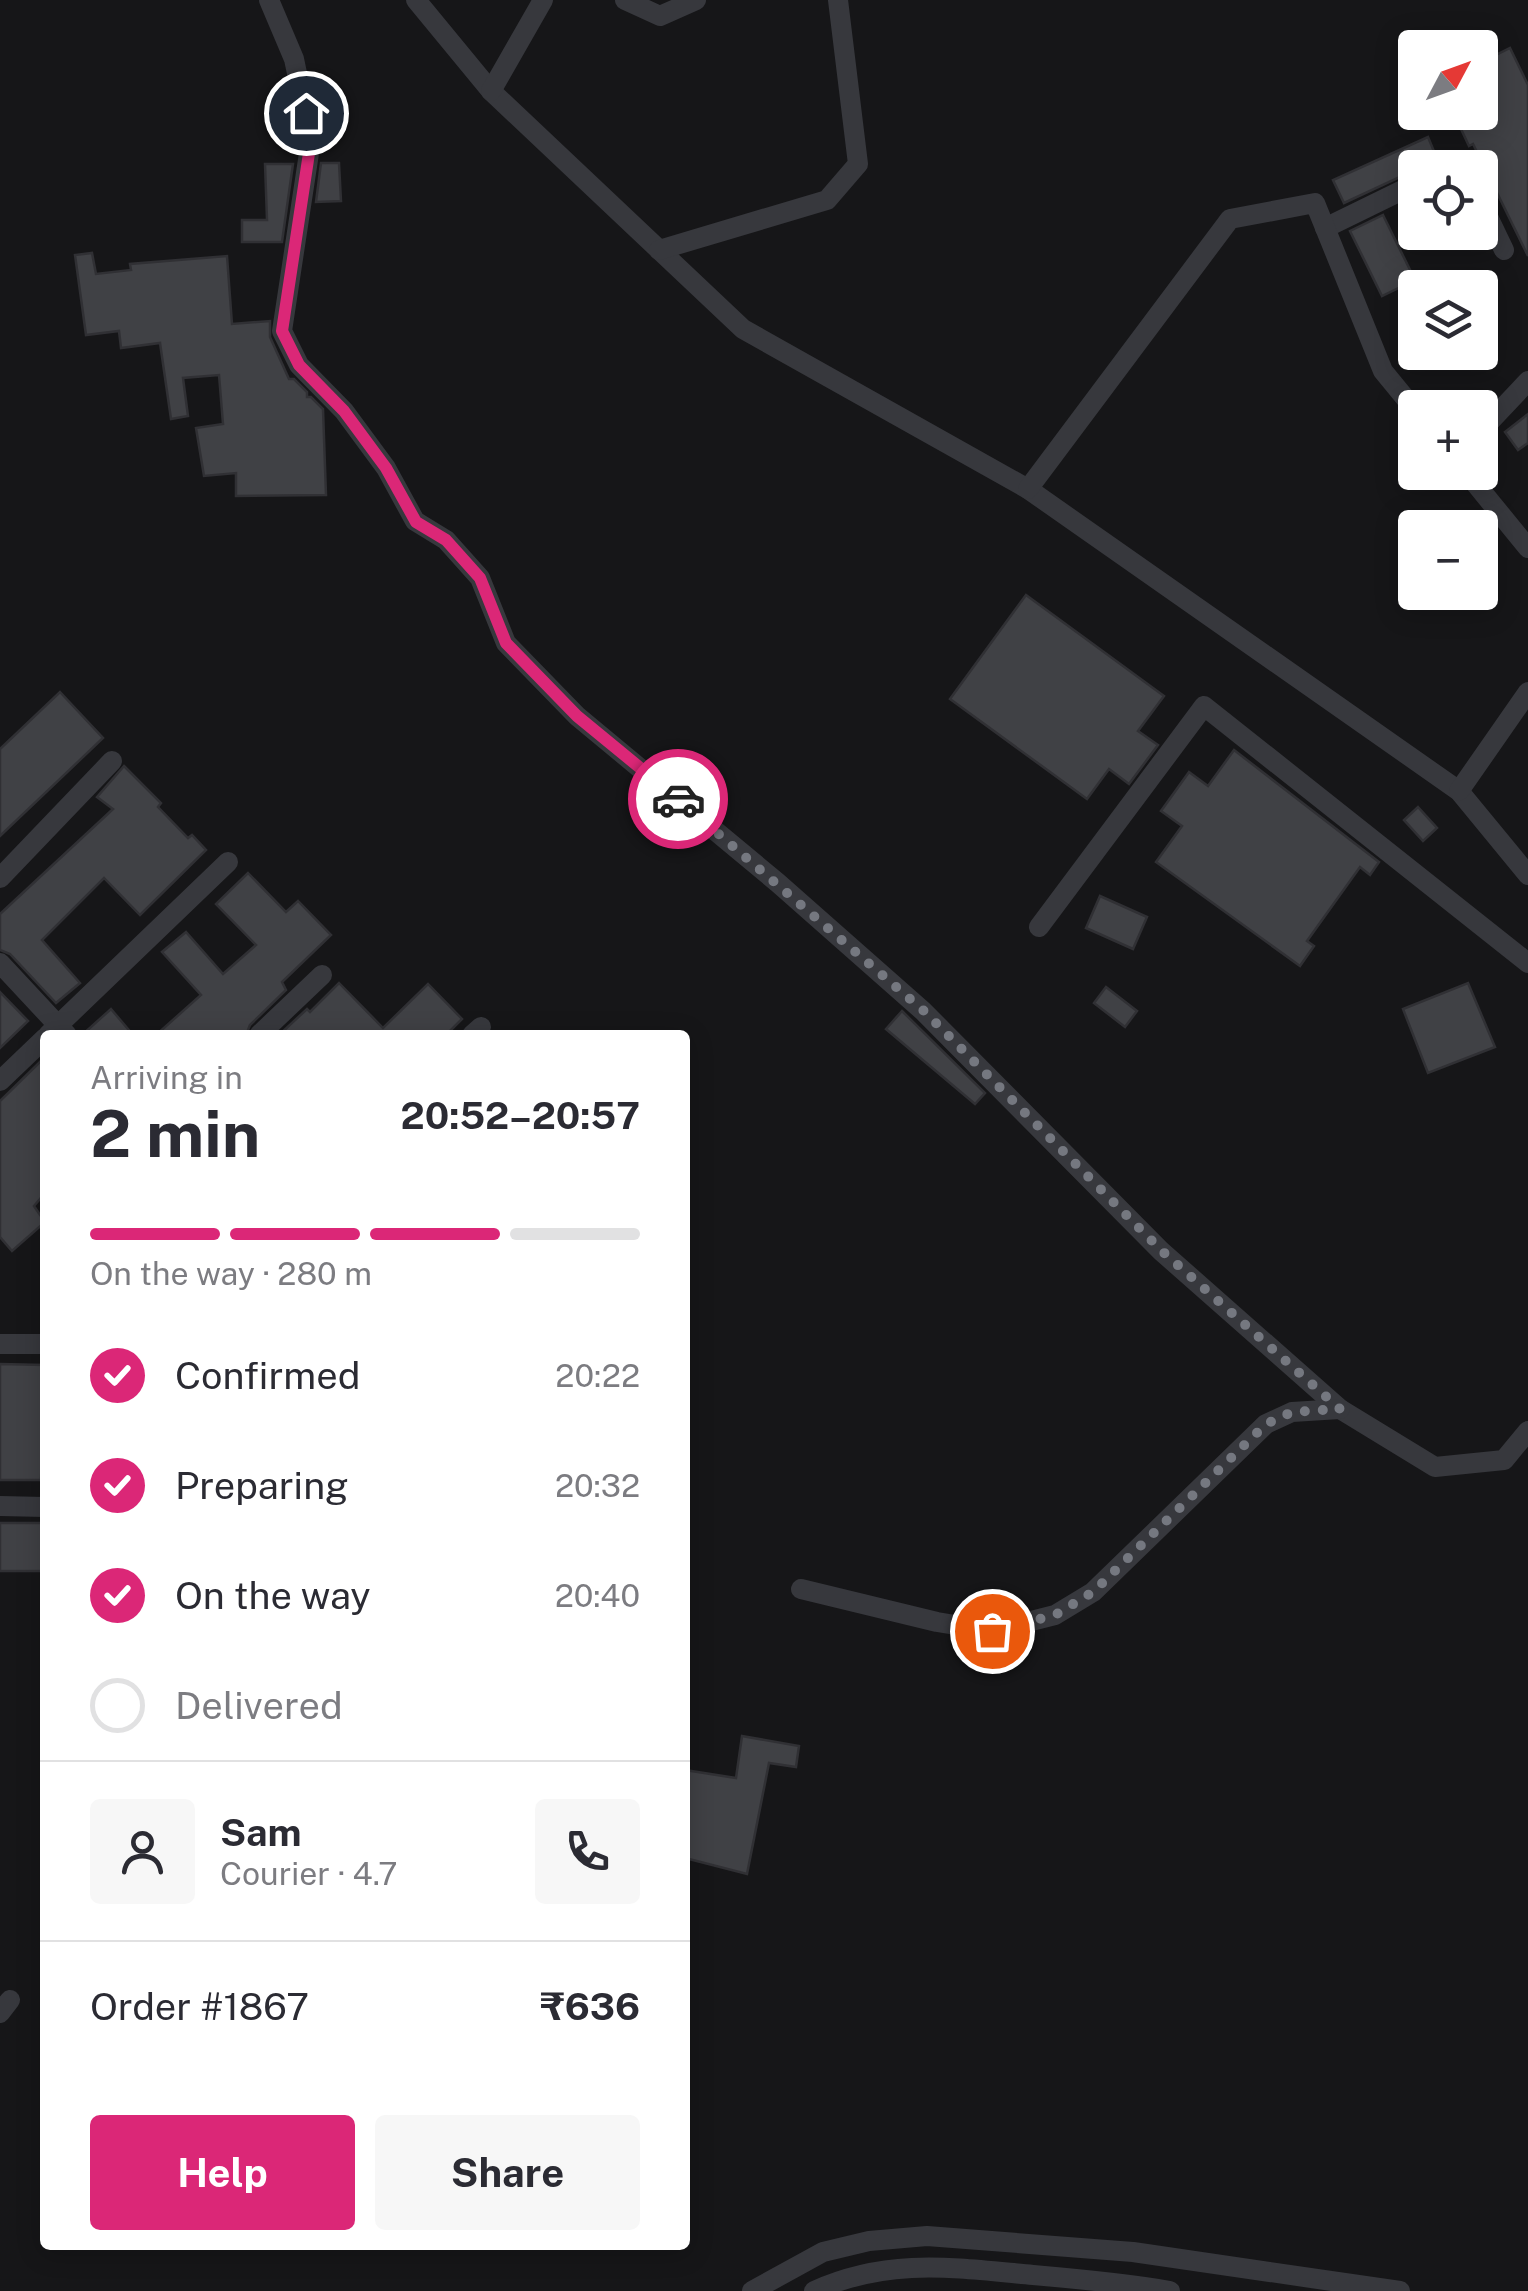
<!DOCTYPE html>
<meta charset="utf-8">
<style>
body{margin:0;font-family:"Public Sans",sans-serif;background:#f7f7f7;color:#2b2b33;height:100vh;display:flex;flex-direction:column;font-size:38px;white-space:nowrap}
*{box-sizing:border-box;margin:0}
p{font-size:32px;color:#7c7c81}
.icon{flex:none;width:55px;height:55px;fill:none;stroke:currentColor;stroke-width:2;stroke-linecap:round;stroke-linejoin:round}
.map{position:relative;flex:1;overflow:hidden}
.panel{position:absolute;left:40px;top:1030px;width:650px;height:1220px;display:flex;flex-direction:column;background:#fff;border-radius:10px;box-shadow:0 5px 25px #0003}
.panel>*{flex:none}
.needle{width:65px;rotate:49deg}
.buttons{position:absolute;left:1398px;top:30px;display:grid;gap:20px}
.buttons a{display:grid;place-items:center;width:100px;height:100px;border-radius:10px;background:#fff;box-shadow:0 5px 25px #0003;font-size:50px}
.pin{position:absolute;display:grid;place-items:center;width:85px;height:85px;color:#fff;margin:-42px;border:5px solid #fff;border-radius:50%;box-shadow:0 2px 10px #0007}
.courier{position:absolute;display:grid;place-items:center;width:100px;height:100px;margin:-50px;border:8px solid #db2777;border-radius:50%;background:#fff;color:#222;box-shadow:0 2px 12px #0007}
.headline em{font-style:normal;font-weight:700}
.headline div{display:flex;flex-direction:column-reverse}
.headline{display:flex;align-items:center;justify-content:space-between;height:170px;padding:0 50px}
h1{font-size:65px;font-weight:700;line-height:75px}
.bar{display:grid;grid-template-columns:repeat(4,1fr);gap:15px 10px;align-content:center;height:120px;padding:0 50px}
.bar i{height:12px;border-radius:8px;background:#e1e1e2}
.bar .current{background:#db2777}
.bar p{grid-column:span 4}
.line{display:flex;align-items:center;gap:25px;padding:0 50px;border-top:2px solid #e1e1e2}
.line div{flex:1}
.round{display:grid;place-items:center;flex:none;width:105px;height:105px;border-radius:10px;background:#f7f7f7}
ol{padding:0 50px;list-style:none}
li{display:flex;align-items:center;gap:30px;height:110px}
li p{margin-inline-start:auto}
li .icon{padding:10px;border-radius:50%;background:#db2777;color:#fff;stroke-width:4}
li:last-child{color:#7c7c81}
li i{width:55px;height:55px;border:5px solid #e1e1e2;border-radius:50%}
.primary-button{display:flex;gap:20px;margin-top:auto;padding:20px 50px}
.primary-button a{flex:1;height:115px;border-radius:10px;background:#db2777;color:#fff;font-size:40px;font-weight:700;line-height:115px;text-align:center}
.primary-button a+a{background:#f7f7f7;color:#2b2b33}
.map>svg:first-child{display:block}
.building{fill:#404145;stroke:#303034;stroke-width:2.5}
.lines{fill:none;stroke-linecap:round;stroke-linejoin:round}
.minor{stroke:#37383d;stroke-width:20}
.done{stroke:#757880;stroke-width:10;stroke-dasharray:0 18}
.route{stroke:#db2777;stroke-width:12}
</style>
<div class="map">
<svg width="1528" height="2291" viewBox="0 0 1528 2291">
<rect width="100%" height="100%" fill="#161618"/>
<!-- building -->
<g class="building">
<path d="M1510,48L1528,85V256L1473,144L1469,146L1453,112H1480V63Z"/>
<path d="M1428,137L1438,161L1425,168H1415V170L1344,203L1333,180Z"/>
<path d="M321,163H339L341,201L316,202Z"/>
<path d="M265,164H293L282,242H242V220H267Z"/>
<path d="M1383,215L1415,280L1382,296L1350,231Z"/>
<path d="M92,253L96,274L131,270L130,264L227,256L232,324L270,321V337L289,379H294L307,392V397H311L323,409L326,495L236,496V473L204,476L196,428L223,424L219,375L183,378L188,416L171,419L160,343L121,348L119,331L86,335L75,255Z"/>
<path d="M1528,414V443L1518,450L1505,432Z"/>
<path d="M1026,595L1164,696L1138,731L1158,745L1129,784L1109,769L1087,799L950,699Z"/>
<path d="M60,692L103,738L0,836V749Z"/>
<path d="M1234,750L1379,862L1370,875L1360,867L1307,941L1314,946L1300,966L1156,862L1182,826L1161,811L1189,772L1208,786Z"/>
<path d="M124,766L161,803L158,807L188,838L192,835L206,850L140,915L104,878L42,940L80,983L56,1003L10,954L0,950V914L113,809L97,797Z"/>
<path d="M1418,807L1437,828L1423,841L1404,820Z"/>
<path d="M248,873L286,912L298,901L331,935L282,982L286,990L250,1025L246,1035H156L201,995L162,952L186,932L223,974L256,945L216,904Z"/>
<path d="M1100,896L1147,917L1133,949L1086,928Z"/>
<path d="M339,983L383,1028L428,984L462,1019L446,1035H279L307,1009L310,1012Z"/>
<path d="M1468,983L1495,1047L1428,1073L1403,1009Z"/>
<path d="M1106,987L1137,1011L1125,1027L1094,1003Z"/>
<path d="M0,992L28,1021L0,1048Z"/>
<path d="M111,1009L133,1035H82Z"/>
<path d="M902,1011L985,1093L975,1104L886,1029Z"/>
<path d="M45,1057V1193L34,1206L45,1222L12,1251L0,1237V1101Z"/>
<path d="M0,1364L45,1365L41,1480H0Z"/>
<rect x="0" y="1523" width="45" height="48"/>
<path d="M742,1736L799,1746L796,1767L769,1763L747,1874L685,1858V1770L736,1778Z"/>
</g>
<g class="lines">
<!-- minor -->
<g class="minor">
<path d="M269,0L294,59L311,140L282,331L299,365L344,411L386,468L415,521L446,540L480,578L506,643L577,716L778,883L923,1011L1161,1251L1340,1409L1435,1467L1504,1460L1528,1431"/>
<path d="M416,0L491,91L743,329L1028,489L1459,791L1528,875"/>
<path d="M625,0L660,16L696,0"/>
<path d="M491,91L543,0"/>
<path d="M1450,168L1462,162L1464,168"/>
<path d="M1480,200L1504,250"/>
<path d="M1325,228L1415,184"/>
<path d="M659,250L827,200L858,164L838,0"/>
<path d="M1480,432L1528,381"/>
<path d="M1466,472L1528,548"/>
<path d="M1028,489L1230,219L1315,203L1383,371L1415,410"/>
<path d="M1459,791L1528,692"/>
<path d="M0,878L112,761"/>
<path d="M1039,927L1204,706L1528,963"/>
<path d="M0,963L67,1035"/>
<path d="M48,1035L228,862"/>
<path d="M259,1035L322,975"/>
<path d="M472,1035L481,1027"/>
<path d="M0,1081L45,1038"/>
<path d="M0,1344H45"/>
<path d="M0,1506L45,1507"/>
<path d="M801,1589L937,1622L992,1631L1055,1615L1093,1592L1266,1424L1292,1412L1340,1409"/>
<path d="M0,2013L10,2000"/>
<path d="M752,2291L823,2252L869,2241L927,2236L1133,2252L1400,2291"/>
<path d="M814,2291C889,2257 955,2268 1033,2275C1079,2279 1125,2283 1170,2291"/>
</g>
</g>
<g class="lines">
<!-- done -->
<path class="done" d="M678,799L924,1011L1162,1251L1340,1409L1292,1412L1266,1424L1093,1592L1055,1615L992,1631"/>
<!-- route -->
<path class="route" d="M306,113L311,140L282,331L299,365L344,411L386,468L416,522L446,540L480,578L506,643L577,716L678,799"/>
</g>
</svg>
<div class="buttons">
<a><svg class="needle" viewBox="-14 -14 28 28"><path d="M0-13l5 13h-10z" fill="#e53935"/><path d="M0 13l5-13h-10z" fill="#7c7c81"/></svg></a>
<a><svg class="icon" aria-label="locate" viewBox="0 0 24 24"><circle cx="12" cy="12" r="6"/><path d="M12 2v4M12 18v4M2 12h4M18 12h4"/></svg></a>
<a><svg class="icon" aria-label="layers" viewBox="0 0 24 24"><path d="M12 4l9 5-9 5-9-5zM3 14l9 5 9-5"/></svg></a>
<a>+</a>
<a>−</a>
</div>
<div class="pin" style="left:992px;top:1631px;background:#ea580c"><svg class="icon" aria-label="bag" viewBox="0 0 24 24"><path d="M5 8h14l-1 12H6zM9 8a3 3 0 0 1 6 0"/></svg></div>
<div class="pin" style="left:306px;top:113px;background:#1f2937"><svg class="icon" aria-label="home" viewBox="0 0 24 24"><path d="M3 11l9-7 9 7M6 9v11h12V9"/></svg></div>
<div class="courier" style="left:678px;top:799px"><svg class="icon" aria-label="car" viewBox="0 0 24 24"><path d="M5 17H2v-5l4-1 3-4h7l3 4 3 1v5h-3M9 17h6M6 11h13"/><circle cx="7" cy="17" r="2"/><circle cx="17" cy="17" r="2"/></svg></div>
<section class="panel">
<div class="headline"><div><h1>2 min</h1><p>Arriving in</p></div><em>20:52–20:57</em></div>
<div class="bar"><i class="current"></i><i class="current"></i><i class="current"></i><i></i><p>On the way · 280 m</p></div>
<ol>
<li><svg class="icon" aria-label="check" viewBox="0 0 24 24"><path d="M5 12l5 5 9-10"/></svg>Confirmed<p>20:22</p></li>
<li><svg class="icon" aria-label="check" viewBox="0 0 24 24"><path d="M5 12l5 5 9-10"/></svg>Preparing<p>20:32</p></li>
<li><svg class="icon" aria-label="check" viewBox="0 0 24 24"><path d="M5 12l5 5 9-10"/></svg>On the way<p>20:40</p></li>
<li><i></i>Delivered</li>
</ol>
<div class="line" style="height:180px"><a class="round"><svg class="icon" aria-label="person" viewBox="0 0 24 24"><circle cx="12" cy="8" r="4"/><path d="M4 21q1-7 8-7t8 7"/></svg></a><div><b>Sam</b><p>Courier · 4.7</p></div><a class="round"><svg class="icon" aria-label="phone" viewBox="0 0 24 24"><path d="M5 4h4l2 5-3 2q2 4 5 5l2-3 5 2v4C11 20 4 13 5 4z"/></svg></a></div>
<div class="line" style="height:130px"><div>Order #1867</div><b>₹636</b></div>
<div class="primary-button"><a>Help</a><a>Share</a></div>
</section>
</div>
